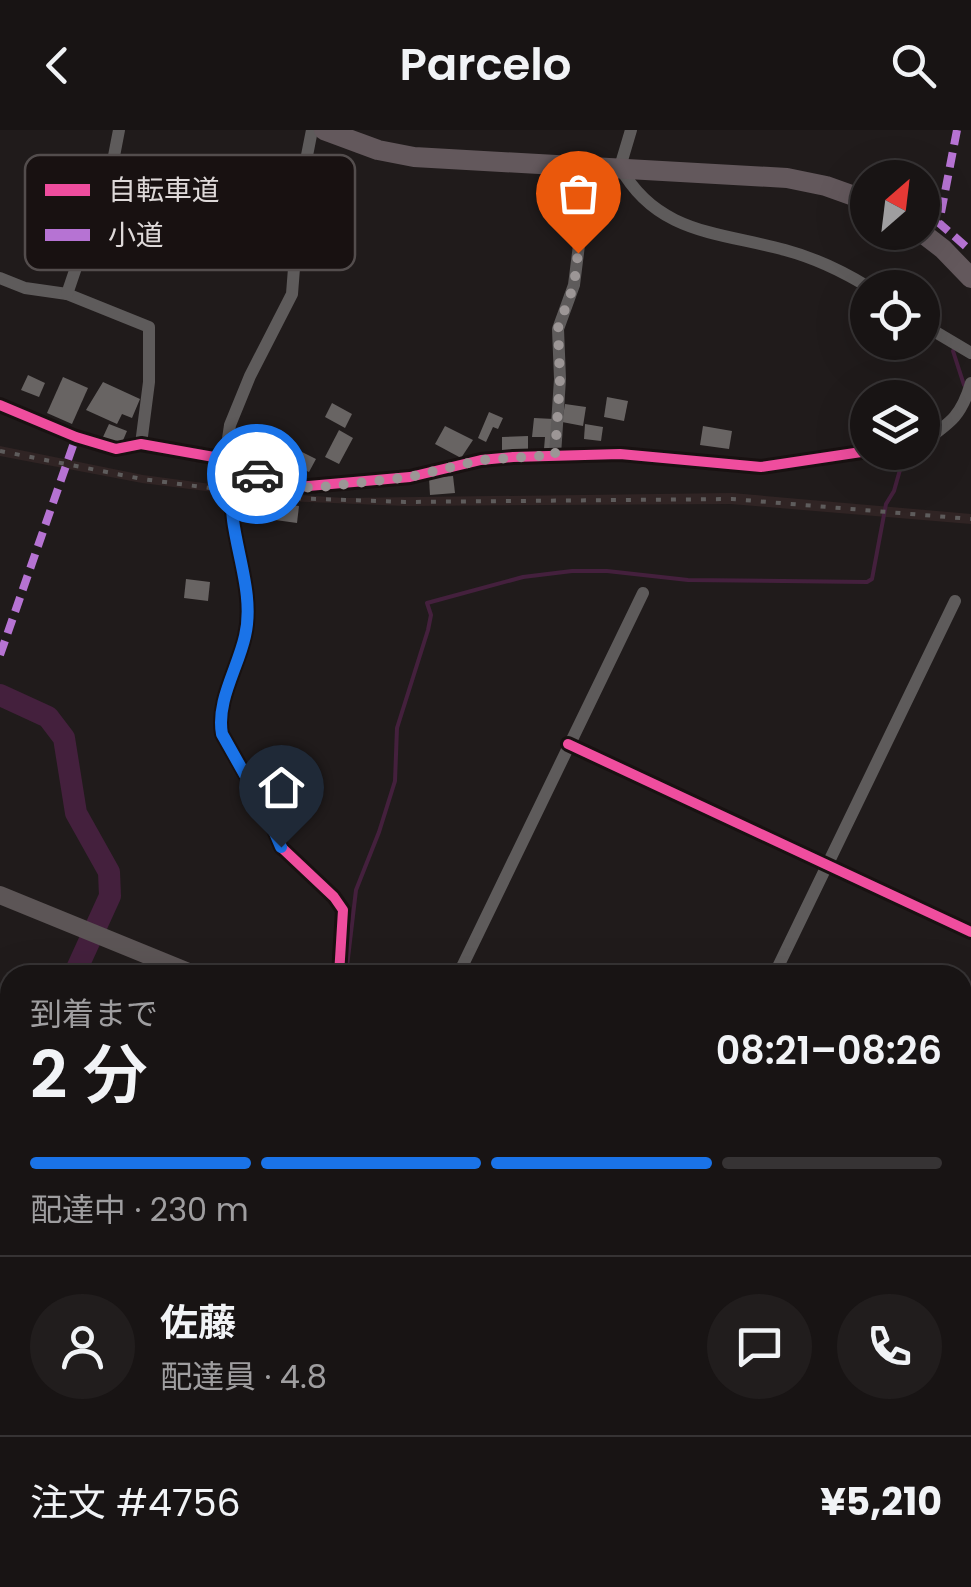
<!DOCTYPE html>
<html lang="ja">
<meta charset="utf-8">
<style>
body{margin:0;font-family:Poppins,"Noto Sans JP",sans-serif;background:#211d1d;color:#f1f3f6;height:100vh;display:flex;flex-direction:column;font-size:38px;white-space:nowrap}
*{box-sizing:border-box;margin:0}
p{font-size:32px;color:#9f9ea0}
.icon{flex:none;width:55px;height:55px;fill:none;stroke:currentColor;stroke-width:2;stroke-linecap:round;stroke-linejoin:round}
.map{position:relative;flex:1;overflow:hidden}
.panel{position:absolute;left:0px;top:835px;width:972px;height:622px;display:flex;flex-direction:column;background:#181414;border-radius:30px 30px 0 0;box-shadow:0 10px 40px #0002,0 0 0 2px #363334}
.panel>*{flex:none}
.needle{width:65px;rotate:28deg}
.fabs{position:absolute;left:850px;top:30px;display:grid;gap:20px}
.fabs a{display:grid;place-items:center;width:90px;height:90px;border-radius:50%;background:#181414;box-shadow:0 10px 40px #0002,0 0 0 2px #363334;font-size:50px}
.pin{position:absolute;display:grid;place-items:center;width:85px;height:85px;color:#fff;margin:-102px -42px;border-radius:50% 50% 50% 0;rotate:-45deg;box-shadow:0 0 10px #0007}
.pin .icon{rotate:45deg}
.courier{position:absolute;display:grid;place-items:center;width:100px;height:100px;margin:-50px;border:8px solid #1a73e8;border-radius:50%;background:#fff;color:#222;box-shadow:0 2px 12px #0007}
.headline em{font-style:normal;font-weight:600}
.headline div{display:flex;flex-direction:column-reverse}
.headline{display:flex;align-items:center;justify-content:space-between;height:170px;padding:0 30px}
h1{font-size:65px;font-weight:600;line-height:75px}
.bar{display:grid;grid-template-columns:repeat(4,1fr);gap:15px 10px;align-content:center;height:120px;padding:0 30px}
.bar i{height:12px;border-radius:8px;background:#363334}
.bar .active{background:#1a73e8}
.bar p{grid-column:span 4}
.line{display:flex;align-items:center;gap:25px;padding:0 30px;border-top:2px solid #363334}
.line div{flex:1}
.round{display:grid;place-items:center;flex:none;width:105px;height:105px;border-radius:52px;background:#211d1d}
header{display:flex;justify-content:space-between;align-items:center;height:130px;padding:0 30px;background:#181414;font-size:45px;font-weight:600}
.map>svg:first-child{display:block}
.built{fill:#302424}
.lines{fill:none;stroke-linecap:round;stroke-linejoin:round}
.stream{stroke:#44203d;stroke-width:4}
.river{stroke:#44203d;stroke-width:22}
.building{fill:#686463}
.street{stroke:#5e5b5b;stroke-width:12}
.secondary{stroke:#5c5556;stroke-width:18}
.primary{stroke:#63585c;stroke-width:20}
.rail{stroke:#5e5c5c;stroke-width:4;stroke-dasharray:5 10;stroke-linecap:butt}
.quiet{stroke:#b673d3;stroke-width:8;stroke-dasharray:15 8;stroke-linecap:butt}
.cycleway-casing{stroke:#181111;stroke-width:16}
.cycleway{stroke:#ef4d9e;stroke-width:10}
.done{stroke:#9c9696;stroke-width:10;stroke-dasharray:0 18}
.route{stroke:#1a73e8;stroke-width:12}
.key{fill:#181111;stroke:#534d4d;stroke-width:2.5}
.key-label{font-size:28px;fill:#ded9d9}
</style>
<header><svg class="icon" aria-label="back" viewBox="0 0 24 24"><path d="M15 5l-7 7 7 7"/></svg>Parcelo<svg class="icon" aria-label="search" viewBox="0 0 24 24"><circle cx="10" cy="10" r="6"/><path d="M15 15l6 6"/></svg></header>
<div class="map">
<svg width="971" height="1457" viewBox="0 0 971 1457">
<rect width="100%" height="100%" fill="#201b1b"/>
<!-- built -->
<path class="built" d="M0,316L143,345L285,364L344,368L732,363L971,384V394L731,374L405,376L285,371L142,353L0,326Z"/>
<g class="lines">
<!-- stream -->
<g class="stream">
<path d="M953,221L964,255"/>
<path d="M346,845L356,760L379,702L395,651L397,598L428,500L431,485L427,473L523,447L572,441H607L688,450L867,452L872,449L886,374L894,361L905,322"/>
</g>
<!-- river -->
<g class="river">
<path d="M0,565L48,587L64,608L76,683L109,742L110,766L74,845"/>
<path d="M0,1011L10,1003"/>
</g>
</g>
<!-- building -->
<g class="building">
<path d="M28,245L45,253L39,267L21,260Z"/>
<path d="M63,247L88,258L72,294L47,283Z"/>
<path d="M103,252L140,269L132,288L122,284L117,294L86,280Z"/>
<path d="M607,267L628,271L624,291L604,287Z"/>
<path d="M332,273L352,284L345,298L325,287Z"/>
<path d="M565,274L586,277L583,296L562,292Z"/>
<path d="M489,282L503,288L498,299L493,297L486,312L478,308Z"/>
<path d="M534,288L554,289L552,320L544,319L545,307H532Z"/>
<path d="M109,294L127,301L121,315L103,307Z"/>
<path d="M585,294L603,297L601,311L584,309Z"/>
<path d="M445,296L473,310L461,328L435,314Z"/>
<path d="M703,296L732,301L729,319L700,315Z"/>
<path d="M339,300L353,308L339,334L325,327Z"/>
<path d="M528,306V321L502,322V307Z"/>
<path d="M242,309L250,313L246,323L260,329L255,339L229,328L230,321L237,322Z"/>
<path d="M298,320L316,329L309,342L302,339L295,354L284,349Z"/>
<path d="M263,328L286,338L280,351L258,341Z"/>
<path d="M453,346L455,363L430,365L429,348Z"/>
<path d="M263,371L299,376L297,393L261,388Z"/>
<path d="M186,449L210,452L208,471L184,468Z"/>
</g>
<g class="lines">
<!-- street -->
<g class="street">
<path d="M620,37C657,104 719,102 785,120C815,128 844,142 870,158"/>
<path d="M0,148L25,158L67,164L149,197V252L141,314"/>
<path d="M67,164L114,26L119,0"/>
<path d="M922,194L971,223"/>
<path d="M0,275L76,307L116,319L141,314L225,329L286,358L410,347L481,330L513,327L620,324L761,337L868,321"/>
<path d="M922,313C950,293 961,287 971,253"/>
<path d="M555,325L560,249L558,199L574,155L582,91L590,67L620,37L631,0"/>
<path d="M225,329L230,295L250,246L292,164L300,61L312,0"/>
<path d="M232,336C231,354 230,372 233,390C238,428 254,468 245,506C238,538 216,571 222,604L267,683L281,717L334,767L343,780L339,845"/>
<path d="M568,614L971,802"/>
<path d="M458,845L643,463"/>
<path d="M774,845L955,471"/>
<path d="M962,1099L971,1081"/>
<path d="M191,1448L194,1457"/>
<path d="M441,1448L469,1457"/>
<path d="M836,1448L855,1457"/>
<path d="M484,1457L488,1448"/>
<path d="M793,1457L797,1448"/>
</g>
<!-- secondary -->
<g class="secondary">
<path d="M0,765L196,845"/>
<path d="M962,1163L971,1166"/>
</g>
<!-- primary -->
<g class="primary">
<path d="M324,0L378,20L414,27L787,48L826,56L868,71"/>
<path d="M921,102L943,119L971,148"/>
</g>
<!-- rail -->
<path class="rail" d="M0,321L142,349L285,368L405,372L732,369L971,389"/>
<!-- quiet -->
<g class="quiet">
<path d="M957,0L939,93L971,121"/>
<path d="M0,525L76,307"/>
</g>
<defs>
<g id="cycleway">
<path d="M0,275L76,307L116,319L141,314L225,329L286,358L410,347L481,330L513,327L620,324L761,337L868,321"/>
<path d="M232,336C231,354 230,372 233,390C238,428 254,468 245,506C238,538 216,571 222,604L267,683L281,717L334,767L343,780L339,845"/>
<path d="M568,614L971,802"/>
</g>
</defs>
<!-- cycleway casing -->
<use href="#cycleway" class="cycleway-casing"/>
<!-- cycleway -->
<use href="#cycleway" class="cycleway"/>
</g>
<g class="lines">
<!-- done -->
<path class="done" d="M257,344L286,358L322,357L410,347L481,330L555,325L560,249L558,198L574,155L578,123"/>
<!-- route -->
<path class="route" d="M257,344L232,336C231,354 231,372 233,390C238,428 254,468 245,506C238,538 216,571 222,604L267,684L281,717"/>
</g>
<!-- legend -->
<rect x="25" y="25" width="330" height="115" rx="15" class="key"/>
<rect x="45" y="54" width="45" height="12" fill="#ef4d9e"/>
<rect x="45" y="99" width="45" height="12" fill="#b673d3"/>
<g class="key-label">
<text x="108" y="70">自転車道</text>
<text x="108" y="115">小道</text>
</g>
</svg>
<div class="fabs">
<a><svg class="needle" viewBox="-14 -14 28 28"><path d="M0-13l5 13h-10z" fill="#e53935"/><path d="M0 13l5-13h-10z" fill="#9f9ea0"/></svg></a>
<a><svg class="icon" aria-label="locate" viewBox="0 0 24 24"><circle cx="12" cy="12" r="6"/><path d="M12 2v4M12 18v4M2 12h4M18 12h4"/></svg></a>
<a><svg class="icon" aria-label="layers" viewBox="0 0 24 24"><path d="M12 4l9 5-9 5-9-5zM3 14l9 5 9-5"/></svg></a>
</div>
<div class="pin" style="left:578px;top:123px;background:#ea580c"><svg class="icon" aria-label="bag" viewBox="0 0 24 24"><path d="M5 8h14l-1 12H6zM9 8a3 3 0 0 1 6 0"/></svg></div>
<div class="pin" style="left:281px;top:717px;background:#1f2937"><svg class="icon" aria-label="home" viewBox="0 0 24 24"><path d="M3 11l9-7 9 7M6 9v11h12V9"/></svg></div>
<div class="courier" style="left:257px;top:344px"><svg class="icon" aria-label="car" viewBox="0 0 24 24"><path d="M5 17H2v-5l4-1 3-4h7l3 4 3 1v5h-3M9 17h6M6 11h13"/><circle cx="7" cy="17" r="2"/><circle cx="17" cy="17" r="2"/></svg></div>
<section class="panel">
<div class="headline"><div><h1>2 分</h1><p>到着まで</p></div><em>08:21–08:26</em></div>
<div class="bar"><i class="active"></i><i class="active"></i><i class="active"></i><i></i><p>配達中 · 230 m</p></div>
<div class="line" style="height:180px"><a class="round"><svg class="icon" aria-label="person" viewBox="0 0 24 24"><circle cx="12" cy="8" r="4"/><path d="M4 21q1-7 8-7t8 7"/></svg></a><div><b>佐藤</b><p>配達員 · 4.8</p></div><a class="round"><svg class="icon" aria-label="chat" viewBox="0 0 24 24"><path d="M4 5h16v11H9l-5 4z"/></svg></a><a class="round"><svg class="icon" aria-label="phone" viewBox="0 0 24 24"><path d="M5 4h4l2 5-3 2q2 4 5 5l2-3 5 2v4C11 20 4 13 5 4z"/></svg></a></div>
<div class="line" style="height:130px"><div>注文 #4756</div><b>¥5,210</b></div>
</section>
</div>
